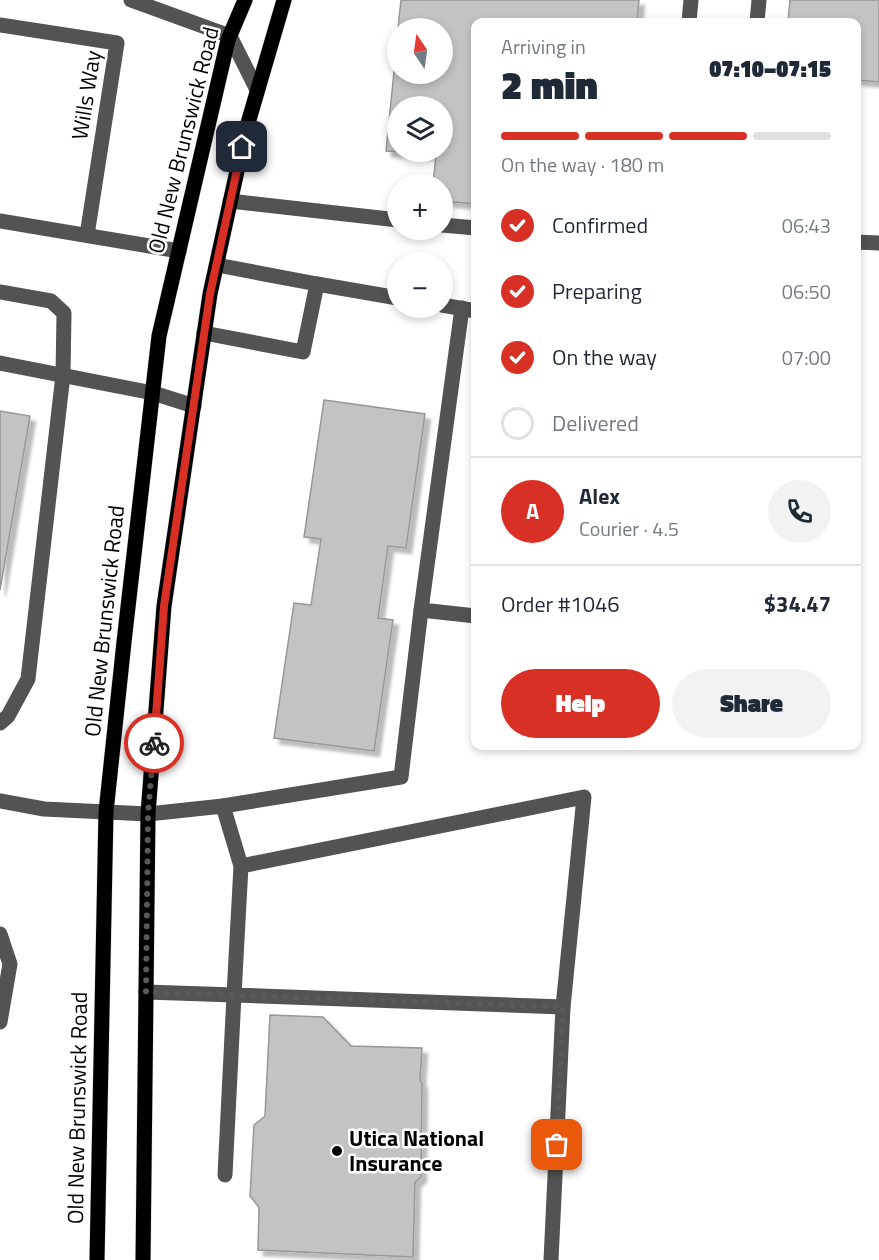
<!DOCTYPE html>
<meta charset="utf-8">
<style>
body{margin:0;font-family:"Titillium Web",sans-serif;background:#f2f2f3;color:#1f2937;height:100vh;display:flex;flex-direction:column;font-size:22px;white-space:nowrap}
*{box-sizing:border-box;margin:0}
p{font-size:20px;color:#747a83}
.icon{flex:none;width:33px;height:33px;fill:none;stroke:currentColor;stroke-width:2;stroke-linecap:round;stroke-linejoin:round}
.map{position:relative;flex:1;overflow:hidden}
.sheet{position:absolute;left:471px;top:18px;width:390px;height:732px;display:flex;flex-direction:column;background:#fff;border-radius:12px;box-shadow:0 3px 9px #0003}
.sheet>*{flex:none}
.needle{width:39px;rotate:347deg}
.fabs{position:absolute;left:387px;top:18px;display:grid;gap:12px}
.fabs a{display:grid;place-items:center;width:66px;height:66px;border-radius:50%;background:#fff;box-shadow:0 3px 9px #0003;font-size:30px}
.pin{position:absolute;display:grid;place-items:center;width:51px;height:51px;color:#fff;margin:-26px;border-radius:12px;box-shadow:0 3px 9px #0006}
.courier{position:absolute;display:grid;place-items:center;width:60px;height:60px;margin:-30px;border:4px solid #d93025;border-radius:50%;background:#fff;color:#222;box-shadow:0 2px 8px #0007}
.head em{font-style:normal;font-weight:800}
.head div{display:flex;flex-direction:column-reverse}
.head{display:flex;align-items:center;justify-content:space-between;height:102px;padding:0 30px}
h1{font-size:39px;font-weight:800;line-height:45px}
.bar{display:grid;grid-template-columns:repeat(4,1fr);gap:9px 6px;align-content:center;height:72px;padding:0 30px}
.bar i{height:8px;border-radius:4px;background:#e0e1e3}
.bar .selected{background:#d93025}
.bar p{grid-column:span 4}
.line{display:flex;align-items:center;gap:15px;padding:0 30px;border-top:2px solid #e0e1e3}
.line div{flex:1}
.round{display:grid;place-items:center;flex:none;width:63px;height:63px;border-radius:32px;background:#f2f2f3}
ol{padding:0 30px;list-style:none}
li{display:flex;align-items:center;gap:18px;height:66px}
li p{margin-inline-start:auto}
li .icon{padding:6px;border-radius:50%;background:#d93025;color:#fff;stroke-width:4}
li:last-child{color:#747a83}
li i{width:33px;height:33px;border:3px solid #e0e1e3;border-radius:50%}
.action{display:flex;gap:12px;margin-top:auto;padding:12px 30px}
.action a{flex:1;height:69px;border-radius:36px;background:#d93025;color:#fff;font-size:24px;font-weight:800;line-height:69px;text-align:center}
.action a+a{background:#f2f2f3;color:#1f2937}
.map>svg:first-child{display:block}
.building{fill:#c3c3c3;stroke:#979797;stroke-width:1.5;fill-rule:evenodd;filter:url(#shadow)}
.lines{fill:none;stroke-linecap:round;stroke-linejoin:round}
.major-casing{stroke:#dbdbdb;stroke-width:16}
.minor{stroke:#535353;stroke-width:15}
.major{stroke:#000;stroke-width:15}
.done{stroke:#595959;stroke-width:6;stroke-dasharray:0 10.8}
.route{stroke:#d93025;stroke-width:8}
.poi-dot{fill:#000;stroke:#fff;stroke-width:2}
.labels{text-anchor:middle;stroke-width:5;stroke-linejoin:round;paint-order:stroke}
.street-label{font-size:22px;fill:#000;stroke:#fff}
.poi-label{font-size:22px;font-weight:bold;fill:#000;stroke:#fff;text-anchor:start}
</style>
<div class="map">
<svg width="879" height="1260" viewBox="0 0 879 1260">
<defs>
<filter id="shadow"><feDropShadow dx="5.5" dy="5.5" stdDeviation="1.5" flood-color="#0004"/></filter>
</defs>
<rect width="100%" height="100%" fill="#fff"/>
<!-- building -->
<g class="building">
<path d="M401,0H639L637,22H476V204L442,201V184H433L436,155L386,151L398,32V74H442V28H398ZM398,106H442V152H398Z"/>
<path d="M790,0H879V82L856,80V22H788Z"/>
<path d="M324,400L425,414L406,548L388,546L378,618L393,620L374,751L274,738L294,603L311,605L321,539L304,537Z"/>
<path d="M0,411L30,416L0,590Z"/>
<path d="M270,1015L323,1017L351,1046L422,1048L420,1080L422,1084L421,1177L415,1182L413,1257L258,1250L259,1207L250,1196L254,1125L265,1116Z"/>
</g>
<g class="lines">
<defs>
<g id="major">
<path d="M97,1260L106,812L124,642L159,336L228,40L245,0"/>
<path d="M143,1260L148,814L164,606L210,294L246,130L284,0"/>
</g>
</defs>
<!-- major casing -->
<use href="#major" class="major-casing"/>
<!-- minor -->
<g class="minor">
<path d="M131,0L230,36L257,90"/>
<path d="M689,22L691,0"/>
<path d="M757,22L759,0"/>
<path d="M0,25L117,43L87,235"/>
<path d="M230,201L398,220"/>
<path d="M0,221L179,251"/>
<path d="M442,225L476,228"/>
<path d="M856,242L879,243"/>
<path d="M317,284L398,298"/>
<path d="M0,292L51,301L64,313L63,375L28,679L8,716L0,723"/>
<path d="M442,305L476,311"/>
<path d="M462,308L421,610L476,616"/>
<path d="M204,333L303,352L317,284L217,265"/>
<path d="M0,363L153,393L194,406"/>
<path d="M0,801L44,809L148,814L223,806L401,777L421,610"/>
<path d="M223,806L241,866L234,995L563,1007L584,797L241,866"/>
<path d="M0,934L10,964L0,1022"/>
<path d="M146,992L234,995L225,1175"/>
<path d="M551,1260L563,1007"/>
</g>
<!-- major -->
<use href="#major" class="major"/>
</g>
<g class="lines">
<!-- done -->
<path class="done" d="M154,743L148,814L146,992L563,1007L557,1145"/>
<!-- route -->
<path class="route" d="M154,743L164,606L210,294L242,147"/>
</g>
<!-- markers -->
<circle class="poi-dot" cx="337" cy="1151" r="6"/>
<g class="labels">
<!-- street labels -->
<g class="street-label">
<text transform="translate(86 95) rotate(-81)" y="8">Wills Way</text>
<text transform="translate(183 140) rotate(-76)" y="8">Old New Brunswick Road</text>
<text transform="translate(104 621) rotate(-84)" y="8">Old New Brunswick Road</text>
<text transform="translate(77 1108) rotate(-89)" y="8">Old New Brunswick Road</text>
</g>
<!-- poi labels -->
<g class="poi-label">
<text x="349" y="1146">Utica National<tspan x="349" dy="25">Insurance</tspan></text>
</g>
</g>
</svg>
<div class="fabs">
<a><svg class="needle" viewBox="-14 -14 28 28"><path d="M0-13l5 13h-10z" fill="#e53935"/><path d="M0 13l5-13h-10z" fill="#747a83"/></svg></a>
<a><svg class="icon" aria-label="layers" viewBox="0 0 24 24"><path d="M12 4l9 5-9 5-9-5zM3 14l9 5 9-5"/></svg></a>
<a>+</a>
<a>−</a>
</div>
<div class="pin" style="left:557px;top:1145px;background:#ea580c"><svg class="icon" aria-label="bag" viewBox="0 0 24 24"><path d="M5 8h14l-1 12H6zM9 8a3 3 0 0 1 6 0"/></svg></div>
<div class="pin" style="left:242px;top:147px;background:#1f2937"><svg class="icon" aria-label="home" viewBox="0 0 24 24"><path d="M3 11l9-7 9 7M6 9v11h12V9"/></svg></div>
<div class="courier" style="left:154px;top:743px"><svg class="icon" aria-label="bike" viewBox="0 0 24 24"><circle cx="6" cy="16" r="4"/><circle cx="18" cy="16" r="4"/><path d="M6 16l4-8h5l3 8M10 8l3 8H6M13 5h3"/></svg></div>
<section class="sheet">
<div class="head"><div><h1>2 min</h1><p>Arriving in</p></div><em>07:10–07:15</em></div>
<div class="bar"><i class="selected"></i><i class="selected"></i><i class="selected"></i><i></i><p>On the way · 180 m</p></div>
<ol>
<li><svg class="icon" aria-label="check" viewBox="0 0 24 24"><path d="M5 12l5 5 9-10"/></svg>Confirmed<p>06:43</p></li>
<li><svg class="icon" aria-label="check" viewBox="0 0 24 24"><path d="M5 12l5 5 9-10"/></svg>Preparing<p>06:50</p></li>
<li><svg class="icon" aria-label="check" viewBox="0 0 24 24"><path d="M5 12l5 5 9-10"/></svg>On the way<p>07:00</p></li>
<li><i></i>Delivered</li>
</ol>
<div class="line" style="height:108px"><b class="round" style="background:#d93025;color:#fff">A</b><div><b>Alex</b><p>Courier · 4.5</p></div><a class="round"><svg class="icon" aria-label="phone" viewBox="0 0 24 24"><path d="M5 4h4l2 5-3 2q2 4 5 5l2-3 5 2v4C11 20 4 13 5 4z"/></svg></a></div>
<div class="line" style="height:78px"><div>Order #1046</div><b>$34.47</b></div>
<div class="action"><a>Help</a><a>Share</a></div>
</section>
</div>
